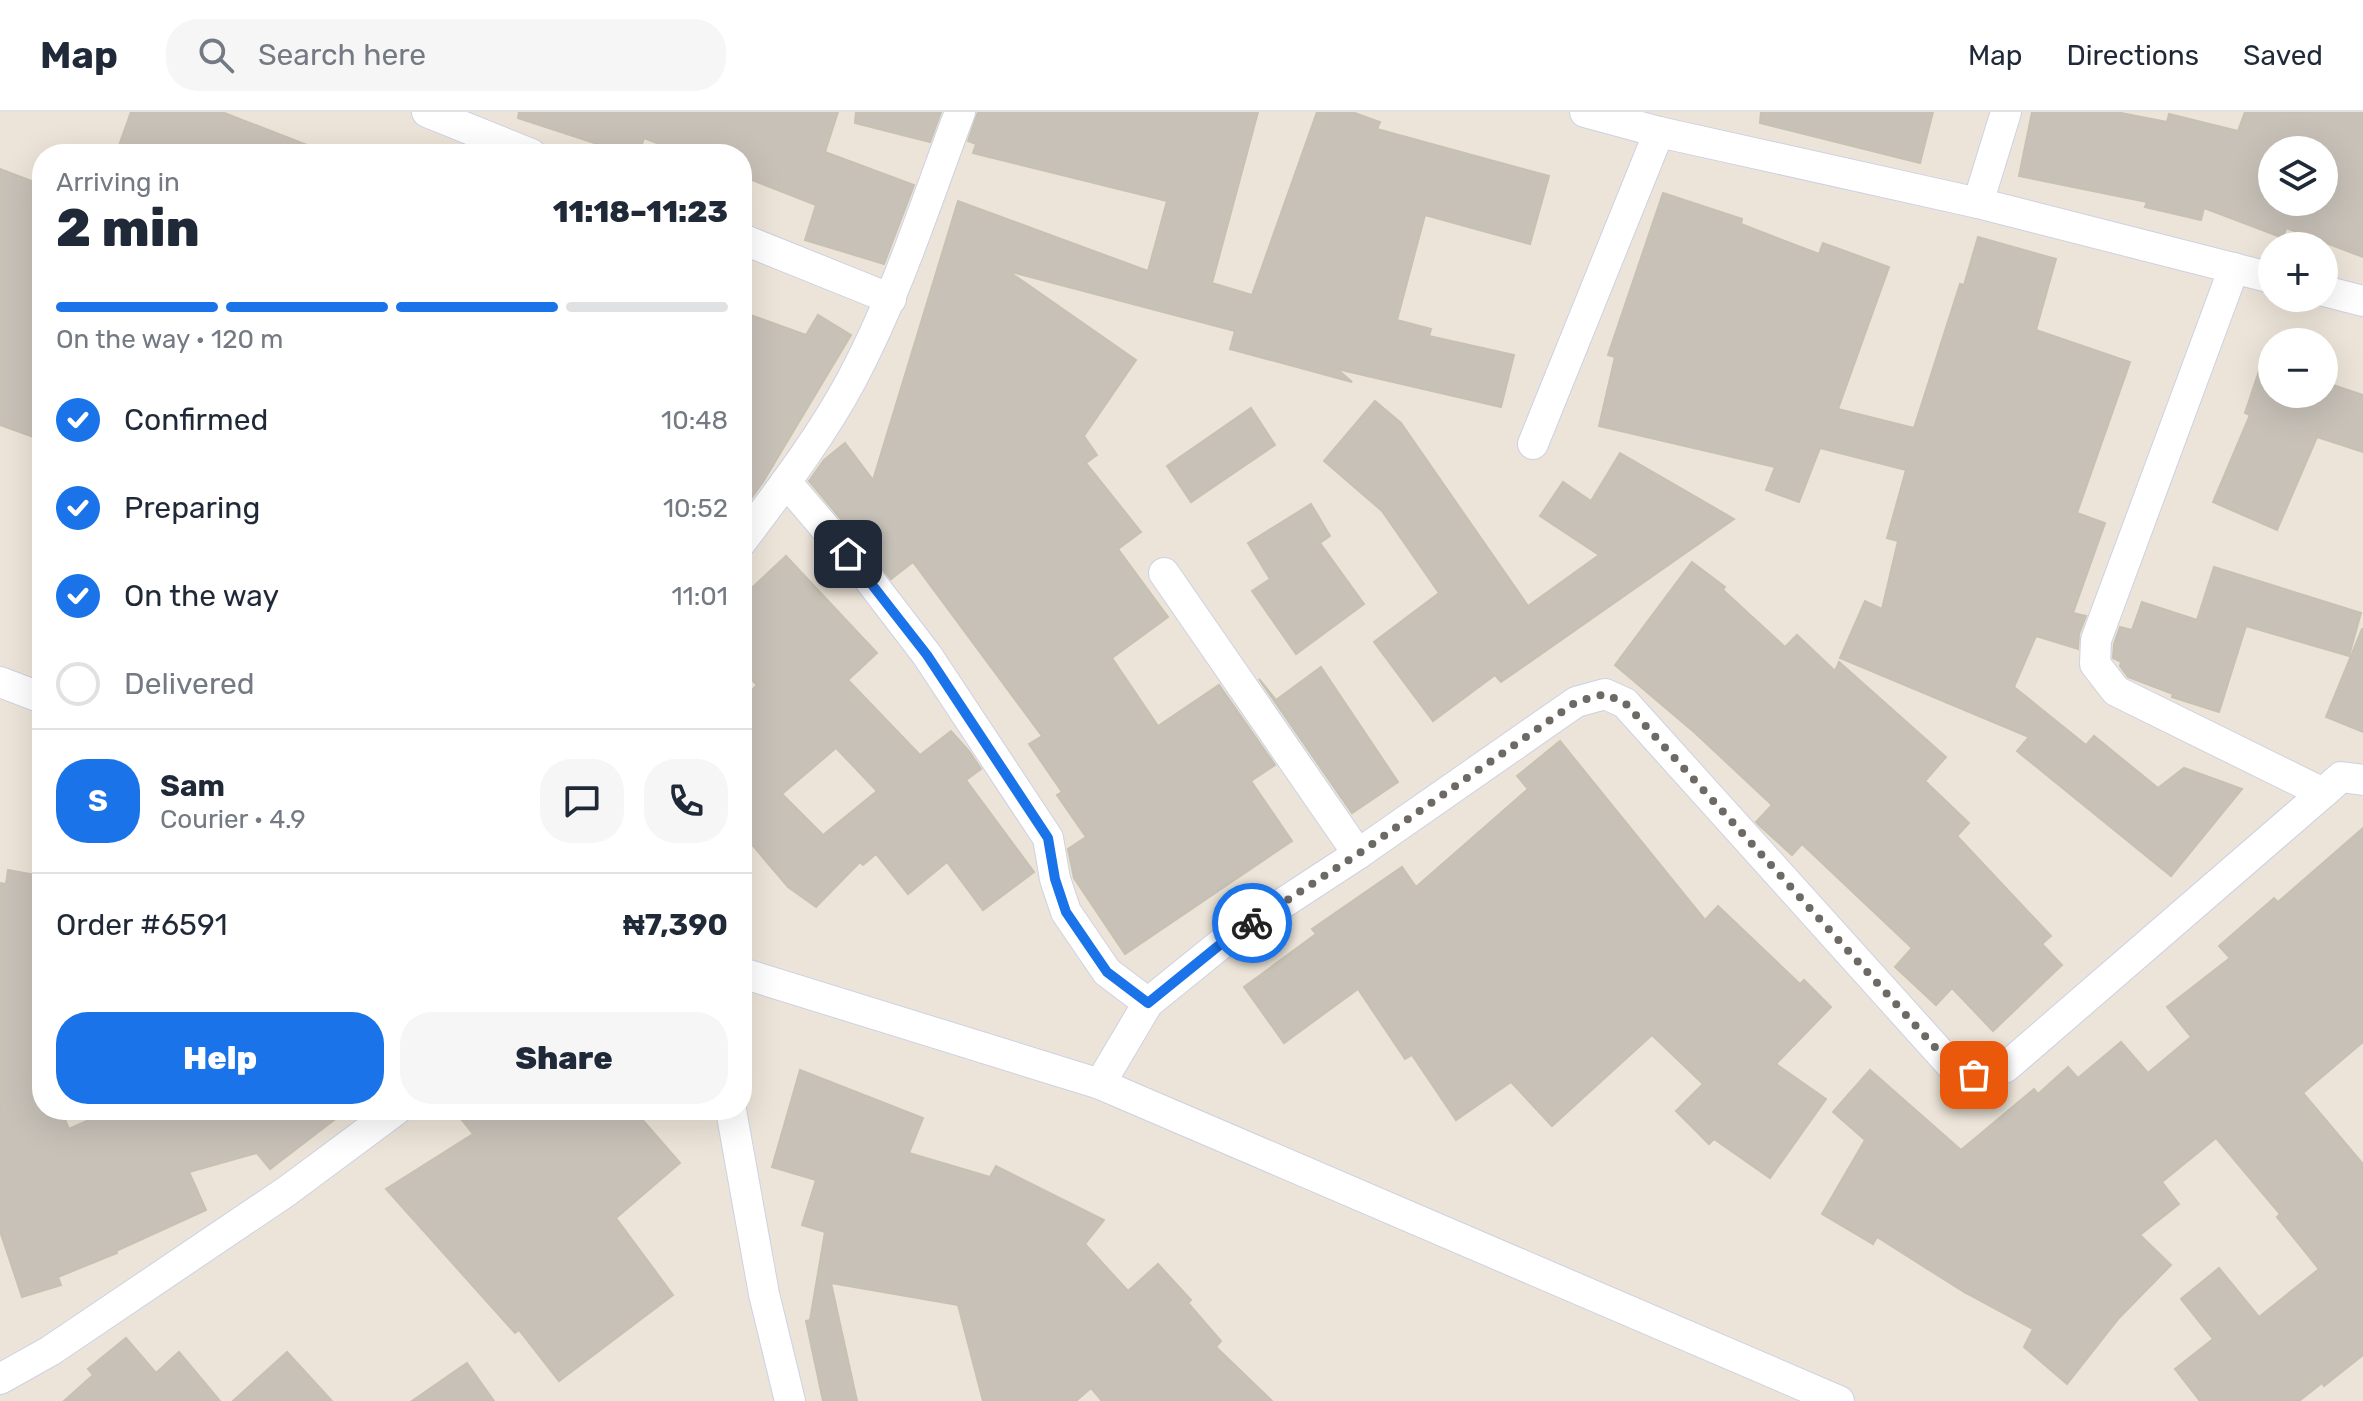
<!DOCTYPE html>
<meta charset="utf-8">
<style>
body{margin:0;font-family:Rubik,sans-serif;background:#f6f6f7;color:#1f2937;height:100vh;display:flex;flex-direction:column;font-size:30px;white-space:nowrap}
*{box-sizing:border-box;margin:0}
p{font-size:26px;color:#747a83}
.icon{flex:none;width:44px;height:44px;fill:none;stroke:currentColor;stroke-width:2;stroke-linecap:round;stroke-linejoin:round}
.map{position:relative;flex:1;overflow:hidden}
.drawer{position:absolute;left:32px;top:32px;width:720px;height:976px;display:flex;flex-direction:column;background:#fff;border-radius:32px;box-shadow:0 8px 32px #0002}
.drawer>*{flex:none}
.controls{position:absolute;left:2258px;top:24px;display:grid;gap:16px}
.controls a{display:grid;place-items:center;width:80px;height:80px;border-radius:50%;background:#fff;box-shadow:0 8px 32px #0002;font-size:40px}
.pin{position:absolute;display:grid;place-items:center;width:68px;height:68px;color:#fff;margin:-34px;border-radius:16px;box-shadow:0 4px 12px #0006}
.courier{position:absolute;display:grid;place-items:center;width:80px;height:80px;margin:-40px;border:6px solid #1a73e8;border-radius:50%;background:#fff;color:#222;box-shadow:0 2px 10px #0007}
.summary em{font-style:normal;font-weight:800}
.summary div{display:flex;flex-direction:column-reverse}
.summary{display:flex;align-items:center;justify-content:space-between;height:136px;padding:0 24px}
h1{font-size:52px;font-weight:800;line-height:60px}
.bar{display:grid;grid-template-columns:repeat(4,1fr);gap:12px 8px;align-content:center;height:96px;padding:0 24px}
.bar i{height:10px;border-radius:6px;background:#e0e1e3}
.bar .selected{background:#1a73e8}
.bar p{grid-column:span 4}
.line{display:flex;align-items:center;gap:20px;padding:0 24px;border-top:2px solid #e0e1e3}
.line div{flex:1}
.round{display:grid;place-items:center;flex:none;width:84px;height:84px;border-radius:32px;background:#f6f6f7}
ol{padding:0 24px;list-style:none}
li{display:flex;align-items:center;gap:24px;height:88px}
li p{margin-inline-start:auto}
li .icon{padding:8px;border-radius:50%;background:#1a73e8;color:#fff;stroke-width:4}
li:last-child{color:#747a83}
li i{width:44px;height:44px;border:4px solid #e0e1e3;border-radius:50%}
.button{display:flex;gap:16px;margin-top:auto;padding:16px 24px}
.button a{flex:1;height:92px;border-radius:32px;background:#1a73e8;color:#fff;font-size:32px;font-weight:800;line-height:92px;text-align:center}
.button a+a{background:#f6f6f7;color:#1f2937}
header{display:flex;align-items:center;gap:48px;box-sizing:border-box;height:112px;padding:0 40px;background:#fff;border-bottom:2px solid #e0e1e3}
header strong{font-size:38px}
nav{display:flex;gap:44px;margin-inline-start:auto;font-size:28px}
.search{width:560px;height:72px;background:#f6f6f7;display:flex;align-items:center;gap:20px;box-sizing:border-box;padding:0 28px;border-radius:32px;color:#747a83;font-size:30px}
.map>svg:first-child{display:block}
.building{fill:#c7c1b8;stroke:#c7c1b2;stroke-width:2;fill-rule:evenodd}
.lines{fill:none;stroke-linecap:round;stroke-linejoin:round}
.street-casing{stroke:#cdd1e3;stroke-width:32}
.street{stroke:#fff;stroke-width:30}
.done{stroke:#6d6a66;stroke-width:8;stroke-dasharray:0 14.4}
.route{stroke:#1a73e8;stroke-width:10}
</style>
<header>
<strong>Map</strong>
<div class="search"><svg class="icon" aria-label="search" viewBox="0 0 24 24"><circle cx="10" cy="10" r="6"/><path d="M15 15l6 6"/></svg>Search here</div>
<nav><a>Map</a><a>Directions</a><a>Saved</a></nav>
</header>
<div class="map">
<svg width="2363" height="1289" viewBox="0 0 2363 1289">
<rect width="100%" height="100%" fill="#ece4d8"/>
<!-- building -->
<g class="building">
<path d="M131,0H222L325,40L324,42H116Z"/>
<path d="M519,0H838L825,40L914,73L884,152L805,128L816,93L742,64V42H685L644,26L639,42H628L518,6Z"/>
<path d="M856,0H941L930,30L855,11Z"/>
<path d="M978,0H1258L1212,171L1252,183L1317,0H1352L1380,10L1377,17L1549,64L1530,132L1425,103L1397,208L1431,217L1429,224L1514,243L1501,295L1337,257L1352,270L1230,237L1235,219L1008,159L1136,248L1084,324L1097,343L1086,351L1141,420L1118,437L1168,505L1112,546L1158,614L1219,573L1275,653L1251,669L1292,729L1125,842L1074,766L1068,737L1086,725L1057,683L1062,680L1029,632L1042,624L913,450L891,467L809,369L824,348L845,331L873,368L958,89L1148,159L1167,89L973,41L976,32L968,29Z"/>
<path d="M1761,0H1933L1920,51L1760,11Z"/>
<path d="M2032,0H2116L2167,10L2169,2L2238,19L2245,0H2363V145L2286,116L2283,126L2204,96L2201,108L2145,95L2147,90L2019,64ZM2272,38H2324V90H2272Z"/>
<path d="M0,57L42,73V328L0,313Z"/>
<path d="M1663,81L1742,107L1741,112L1819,142L1823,131L1889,155L1838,297L1914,316L1960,172L1964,173L1978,125L2056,147L2036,218L2130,250L2077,401L2105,411L2073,501L2086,504L2079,522L2078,537L2036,524L2014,575L2086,633L2094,624L2158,676L2184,656L2242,677L2171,764L2017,639L2029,625L1840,546L1865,489L1882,497L1898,429L1887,426L1906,358L1820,336L1799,390L1766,378L1775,355L1599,314L1615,245L1608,243Z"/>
<path d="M742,200L806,223L818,203L851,223L763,370L742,399Z"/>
<path d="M2262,250L2272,253V282H2324V270L2363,283V340L2317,325L2277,418L2213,390L2250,303L2245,301Z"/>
<path d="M1375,289L1401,311L1528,494L1599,443L1540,404L1563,370L1591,389L1620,341L1734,407L1501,570L1495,563L1433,609L1374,530L1439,481L1382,399L1324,349Z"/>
<path d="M1251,296L1275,333L1191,390L1167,354Z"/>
<path d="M1311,392L1330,424L1320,431L1364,492L1296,542L1252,479L1270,467L1248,431Z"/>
<path d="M786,444L877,541L848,568L920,643L951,619L969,639L981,657L966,668L1034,760L983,798L947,750L908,782L876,742L863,753L860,750L816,795L788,775L742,721V588L757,573L742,558V485ZM836,636L877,679L823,723L782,682Z"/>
<path d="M1692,450L1725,475L1723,478L1785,535L1797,523L1835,559L1839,550L1946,645L1925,669L1969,711L1957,724L2051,824L2042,832L2062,853L1993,919L1952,876L1936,893L1895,855L1912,836L1802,732L1792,743L1761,715L1756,710L1772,693L1694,620L1615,553Z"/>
<path d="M2214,455L2361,501L2349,544L2246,514L2219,600L2172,585L2173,582L2128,565L2120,554L2121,550L2113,546L2114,532L2120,515L2132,518L2142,490L2197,508Z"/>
<path d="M2362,517H2363V620L2326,605Z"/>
<path d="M1321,555L1398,670L1352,701L1259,567L1276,588Z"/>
<path d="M1560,629L1705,808L1718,794L1800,872L1804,868L1831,895L1776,952L1826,987L1770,1066L1714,1027L1709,1032L1676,999L1703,972L1652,923L1552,1014L1511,970L1456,1008L1412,943L1405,947L1358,877L1284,931L1244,875L1316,822L1312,817L1402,755L1416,775L1528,677L1517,664Z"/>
<path d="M2363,716V930L2303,981L2363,1052V1243L2324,1274L2322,1271L2299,1289H2200L2175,1257L2213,1227L2181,1187L2219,1156L2259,1205L2319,1157L2277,1105L2280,1102L2216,1026L2162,1070L2179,1092L2140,1123L2171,1153L2119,1206L2067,1272L2024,1235L2033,1217L1964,1180L1877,1125L1873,1132L1822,1102L1865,1028L1833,1000L1870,958L1961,1038L2034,977L2038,982L2068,955L2078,966L2121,930L2148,961L2191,925L2167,895L2230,846L2219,834L2274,786L2278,790Z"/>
<path d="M8,758L42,764V998H61L69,1017L111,998H347L270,1057L257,1041L189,1060L206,1098L116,1139L117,1141L58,1165L61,1173L22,1185L0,1119V771L6,772Z"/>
<path d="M800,958L923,1006L909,1041L990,1065L996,1054L1104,1108L1085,1132L1128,1179L1158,1152L1191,1188L1188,1191L1221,1229L1216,1235L1272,1289H1102L1091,1276L1076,1289H983L958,1193L831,1171L857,1289H823L806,1209L810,1208L825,1120L802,1113L816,1068L772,1055Z"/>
<path d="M454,998H634L680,1051L616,1106L673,1183L559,1269L519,1218L515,1221L386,1077L473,1022Z"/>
<path d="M126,1226L156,1261L179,1240L220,1289H64L93,1263L88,1257Z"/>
<path d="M287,1240L332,1289H233Z"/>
<path d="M467,1251L494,1289H412Z"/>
</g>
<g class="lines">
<defs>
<g id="street">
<path d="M427,0L531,42"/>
<path d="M1585,0L1659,20L1978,91L2272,166"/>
<path d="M1978,91L2006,0"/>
<path d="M742,127L891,187"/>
<path d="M2234,156L2096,528L2095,552L2116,579L2323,681L2341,665L2363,668"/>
<path d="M2324,179L2363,189"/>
<path d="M1533,332L1659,20"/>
<path d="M786,370L868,466L927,543L1048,726L1055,767L1066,800L1107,860L1148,891"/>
<path d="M742,429C781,377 821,325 852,267C897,182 926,90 960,0"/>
<path d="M1164,461L1358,742"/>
<path d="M0,570L42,586"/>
<path d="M742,861L1100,972L1839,1289"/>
<path d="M1100,972L1148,891L1222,831L1358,742L1576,590L1605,582L1625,591L1951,953C1973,962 1984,964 2006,955L2323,681"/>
<path d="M731,998L764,1182L790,1289"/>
<path d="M0,1267L50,1239L287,1079L396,998"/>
</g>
</defs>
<!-- street casing -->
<use href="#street" class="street-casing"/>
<!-- street -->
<use href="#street" class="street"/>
</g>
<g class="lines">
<!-- done -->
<path class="done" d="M1252,811L1358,742L1576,590L1605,582L1625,591L1951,953L1974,963"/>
<!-- route -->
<path class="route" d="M848,442L927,543L1048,726L1055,767L1066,800L1107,860L1148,891L1222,831L1252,811"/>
</g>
</svg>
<div class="controls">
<a><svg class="icon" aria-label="layers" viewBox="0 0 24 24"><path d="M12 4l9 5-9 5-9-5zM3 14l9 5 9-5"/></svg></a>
<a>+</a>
<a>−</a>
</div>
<div class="pin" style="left:1974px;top:963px;background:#ea580c"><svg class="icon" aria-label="bag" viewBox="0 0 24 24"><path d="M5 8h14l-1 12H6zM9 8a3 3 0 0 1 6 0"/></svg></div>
<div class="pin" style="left:848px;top:442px;background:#1f2937"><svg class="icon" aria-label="home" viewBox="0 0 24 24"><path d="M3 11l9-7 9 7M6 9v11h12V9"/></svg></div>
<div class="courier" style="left:1252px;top:811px"><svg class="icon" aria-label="bike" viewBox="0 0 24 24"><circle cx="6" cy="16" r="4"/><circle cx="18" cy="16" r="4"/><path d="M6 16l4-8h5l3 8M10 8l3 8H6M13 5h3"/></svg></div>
<section class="drawer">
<div class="summary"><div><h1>2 min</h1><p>Arriving in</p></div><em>11:18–11:23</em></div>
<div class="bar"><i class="selected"></i><i class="selected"></i><i class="selected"></i><i></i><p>On the way · 120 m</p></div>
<ol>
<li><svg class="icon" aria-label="check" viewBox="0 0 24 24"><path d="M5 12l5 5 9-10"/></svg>Confirmed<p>10:48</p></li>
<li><svg class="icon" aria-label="check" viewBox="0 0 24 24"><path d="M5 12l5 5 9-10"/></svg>Preparing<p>10:52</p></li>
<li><svg class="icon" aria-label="check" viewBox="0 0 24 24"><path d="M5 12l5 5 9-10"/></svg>On the way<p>11:01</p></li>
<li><i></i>Delivered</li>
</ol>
<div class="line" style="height:144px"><b class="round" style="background:#1a73e8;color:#fff">S</b><div><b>Sam</b><p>Courier · 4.9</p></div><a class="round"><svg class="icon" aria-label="chat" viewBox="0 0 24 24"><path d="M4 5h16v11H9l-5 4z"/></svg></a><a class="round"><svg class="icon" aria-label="phone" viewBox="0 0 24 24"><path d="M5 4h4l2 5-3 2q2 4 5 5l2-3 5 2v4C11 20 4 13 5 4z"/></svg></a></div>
<div class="line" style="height:104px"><div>Order #6591</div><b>₦7,390</b></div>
<div class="button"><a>Help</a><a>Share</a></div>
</section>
</div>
